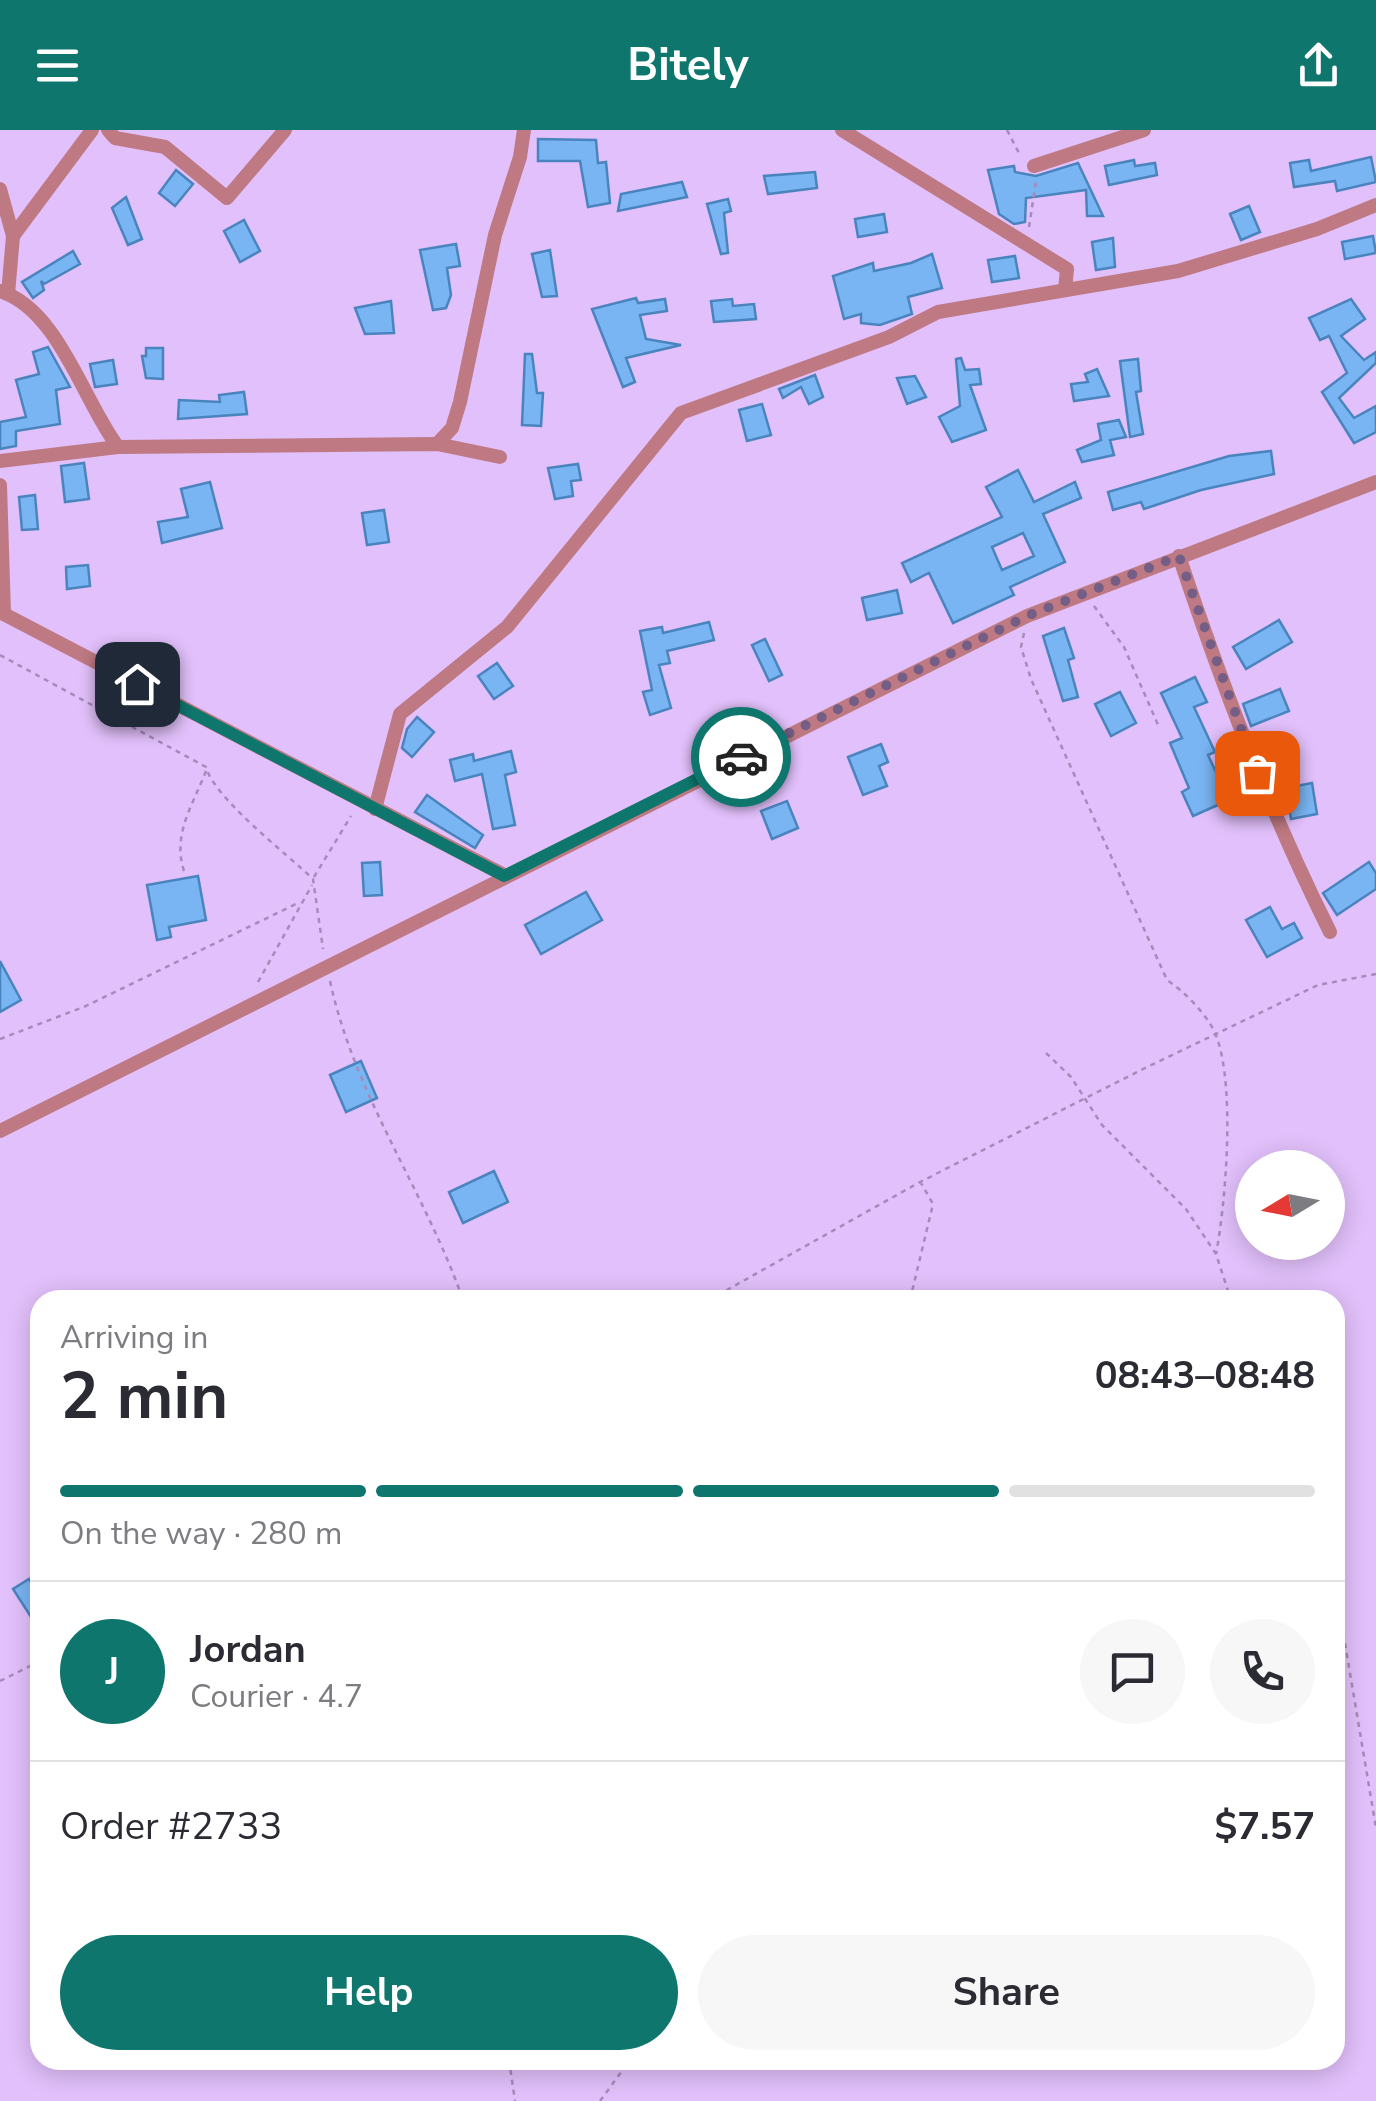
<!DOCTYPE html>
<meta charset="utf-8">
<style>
body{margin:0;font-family:"Nunito Sans",sans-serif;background:#f7f7f7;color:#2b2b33;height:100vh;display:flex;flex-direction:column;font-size:38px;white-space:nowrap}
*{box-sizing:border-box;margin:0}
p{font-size:32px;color:#7c7c81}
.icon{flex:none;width:55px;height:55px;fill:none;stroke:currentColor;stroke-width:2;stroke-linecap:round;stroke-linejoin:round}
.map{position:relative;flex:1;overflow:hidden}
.panel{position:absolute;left:30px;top:1160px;width:1315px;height:780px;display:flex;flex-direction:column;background:#fff;border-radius:30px;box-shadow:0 5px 25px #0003}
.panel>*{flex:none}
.needle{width:65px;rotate:260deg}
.buttons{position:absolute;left:1235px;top:1020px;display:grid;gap:20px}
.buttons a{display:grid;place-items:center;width:110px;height:110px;border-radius:50%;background:#fff;box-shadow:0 5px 25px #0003;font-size:50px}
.pin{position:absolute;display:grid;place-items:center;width:85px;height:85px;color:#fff;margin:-42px;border-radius:20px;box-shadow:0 5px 15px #0006}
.courier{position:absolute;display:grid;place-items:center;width:100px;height:100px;margin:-50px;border:8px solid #0f766e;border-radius:50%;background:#fff;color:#222;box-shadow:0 2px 12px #0007}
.overview em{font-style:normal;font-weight:700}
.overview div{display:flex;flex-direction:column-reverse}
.overview{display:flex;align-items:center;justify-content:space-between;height:170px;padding:0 30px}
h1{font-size:65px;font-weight:700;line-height:75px}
.bar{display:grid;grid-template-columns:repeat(4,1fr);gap:15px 10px;align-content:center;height:120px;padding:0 30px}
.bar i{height:12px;border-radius:8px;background:#e1e1e2}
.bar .on{background:#0f766e}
.bar p{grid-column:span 4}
.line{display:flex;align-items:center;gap:25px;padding:0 30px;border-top:2px solid #e1e1e2}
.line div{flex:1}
.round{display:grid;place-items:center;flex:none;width:105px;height:105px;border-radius:52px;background:#f7f7f7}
.primary-button{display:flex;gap:20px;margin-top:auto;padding:20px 30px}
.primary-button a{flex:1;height:115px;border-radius:60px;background:#0f766e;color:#fff;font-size:40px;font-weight:700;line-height:115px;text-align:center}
.primary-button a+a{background:#f7f7f7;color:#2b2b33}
header{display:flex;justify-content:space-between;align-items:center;height:130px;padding:0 30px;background:#0f766e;color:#fff;font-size:45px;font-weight:700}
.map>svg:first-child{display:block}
.building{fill:#7ab5f3;stroke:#4a84be;stroke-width:2.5;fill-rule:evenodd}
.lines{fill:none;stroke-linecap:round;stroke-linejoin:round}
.path{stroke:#a68aba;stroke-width:2.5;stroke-dasharray:5 5;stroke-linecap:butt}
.minor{stroke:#be7983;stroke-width:14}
.done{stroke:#755e85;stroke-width:10;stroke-dasharray:0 18}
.route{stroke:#0f766e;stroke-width:12}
</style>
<header><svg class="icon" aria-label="menu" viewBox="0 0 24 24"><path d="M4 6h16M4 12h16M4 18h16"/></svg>Bitely<svg class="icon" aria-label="share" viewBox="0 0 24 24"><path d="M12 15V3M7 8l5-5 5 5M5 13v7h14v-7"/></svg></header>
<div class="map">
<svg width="1376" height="1971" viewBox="0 0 1376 1971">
<rect width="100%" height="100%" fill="#e2c0fb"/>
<!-- building -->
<g class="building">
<path d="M538,9L596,10L598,33L606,32L610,73L588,77L580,31H538Z"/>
<path d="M1371,27L1376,52L1337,61L1335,51L1294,57L1290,33L1309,30L1311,41Z"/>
<path d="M1134,30L1135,36L1155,33L1157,45L1109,55L1105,36Z"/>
<path d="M1078,33L1103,86H1087L1086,60L1026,68L1025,92L1014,94L999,84L988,40L1014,36L1015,42L1036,46Z"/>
<path d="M176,40L193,54L175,76L159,63Z"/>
<path d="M815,42L817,58L768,64L764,46Z"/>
<path d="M682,52L687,67L618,81L621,64Z"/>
<path d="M126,67L142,109L128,115L112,78Z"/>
<path d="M728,69L731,81L724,83L728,123L721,124L707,74Z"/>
<path d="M1249,76L1260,102L1241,110L1230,84Z"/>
<path d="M884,84L887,102L858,107L855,89Z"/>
<path d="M244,90L260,121L240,132L224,101Z"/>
<path d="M1373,106L1376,123L1345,129L1342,112Z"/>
<path d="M1113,108L1115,137L1096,140L1092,112Z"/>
<path d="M456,114L460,136L447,138L451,165L446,178L433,180L420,120Z"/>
<path d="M550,120L557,166L542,167L532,124Z"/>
<path d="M73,121L80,134L44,154L41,151L44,160L33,168L22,152Z"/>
<path d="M932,124L942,158L908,167L912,184L880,195L861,193V184L844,189L833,146L873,133L874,141L911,133Z"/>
<path d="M1015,126L1019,148L992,152L988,130Z"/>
<path d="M636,168L638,173L665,169L667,181L640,185L646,209L681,215L626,228L635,252L623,257L592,179Z"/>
<path d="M732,169L733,176L754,174L756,189L714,192L711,171Z"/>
<path d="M1351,169L1365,189L1341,206L1364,230L1376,222V233L1339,268L1354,288L1376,276V302L1354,313L1322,262L1347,243L1329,206L1320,210L1309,188Z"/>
<path d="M391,171L394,203L365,204L355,178Z"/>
<path d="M48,217L70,257L56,260L60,294L16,301V316L0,319V292L26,287L16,250L39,244L33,222Z"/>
<path d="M146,218H163V249L146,248L142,226H146Z"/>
<path d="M525,224H532L537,263H543L541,296L522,295Z"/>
<path d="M961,228L965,240L979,239L981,254L970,255L986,300L952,312L939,287L960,276L956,229Z"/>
<path d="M1138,229L1141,261L1136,262L1143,304L1130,307L1120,231Z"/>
<path d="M113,230L117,254L95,257L90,234Z"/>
<path d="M1097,239L1109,266L1074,271L1071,254L1088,252L1085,244Z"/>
<path d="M815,245L823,267L809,274L801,257L783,268L779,259Z"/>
<path d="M915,246L926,267L907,274L897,248Z"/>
<path d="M244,262L247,284L178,289L179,270L220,272L219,265Z"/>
<path d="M762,274L771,305L747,311L739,280Z"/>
<path d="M1119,290L1126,307L1110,310L1114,325L1082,332L1077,320L1101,310L1098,294Z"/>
<path d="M1271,321L1274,344L1201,360L1144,379L1141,372L1113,380L1108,362L1229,326Z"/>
<path d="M84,333L89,369L65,372L61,336Z"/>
<path d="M578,334L581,350L571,351L573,366L555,369L548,338Z"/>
<path d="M1018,340L1034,372L1075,352L1081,368L1043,384L1065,432L1010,457L1014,465L953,493L929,443L911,452L902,433L1002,387L986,357ZM1023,403L1034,426L1002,440L992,417Z"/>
<path d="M210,352L222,398L162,413L158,392L188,387L181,359Z"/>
<path d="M35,365L38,399L22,400L19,367Z"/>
<path d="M384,380L389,412L367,415L362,383Z"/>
<path d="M88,435L90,456L67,459L66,437Z"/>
<path d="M897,460L902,483L867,490L862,468Z"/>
<path d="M1279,490L1292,512L1246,539L1233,517Z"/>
<path d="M709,492L714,510L667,521L670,533L659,535L671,578L650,585L643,562L652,560L640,501L662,497L663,503Z"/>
<path d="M1064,498L1074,528L1068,530L1078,567L1063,571L1043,506Z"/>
<path d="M765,509L782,545L769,551L752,515Z"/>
<path d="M497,533L513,556L494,569L478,546Z"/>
<path d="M1195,547L1207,572L1194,577L1215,622L1208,625L1229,670L1193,686L1182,662L1189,658L1170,613L1182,608L1161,563Z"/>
<path d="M1280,559L1289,581L1251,596L1243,574Z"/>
<path d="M1120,562L1136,593L1111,606L1095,574Z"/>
<path d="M417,587L434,602L412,627L402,618L407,599Z"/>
<path d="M881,614L888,632L879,636L887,656L863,665L848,627Z"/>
<path d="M511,621L516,642L505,645L515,695L493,699L482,644L455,651L450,630L473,624L474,631Z"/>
<path d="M1312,653L1317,684L1291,689L1286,658Z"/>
<path d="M427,665L483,705L475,718L415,682Z"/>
<path d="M787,671L798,698L772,709L761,681Z"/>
<path d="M380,732L382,765L364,766L362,733Z"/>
<path d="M1369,732L1376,743V759L1337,785L1323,763Z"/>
<path d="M198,746L206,790L169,797L171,807L157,810L147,755Z"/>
<path d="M586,762L602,790L541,824L525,795Z"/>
<path d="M1270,777L1282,799L1294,793L1302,808L1267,827L1246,790Z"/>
<path d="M0,831L21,870L0,882Z"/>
<path d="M361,931L377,968L346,982L330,945Z"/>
<path d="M494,1041L508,1072L463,1093L449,1062Z"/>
<path d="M29,1449L40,1466V1501L13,1459Z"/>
</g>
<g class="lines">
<!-- path -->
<g class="path">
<path d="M1007,0L1020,25"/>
<path d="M1029,97L1036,51"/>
<path d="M1094,476L1124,517L1159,597"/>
<path d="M1024,503L1021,517L1031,549L1167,850C1184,861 1210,887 1217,908C1235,959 1226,1071 1216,1124"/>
<path d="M0,525L206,637C214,668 287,724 313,749L323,819"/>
<path d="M184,741C172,704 193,675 206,641"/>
<path d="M314,747L351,686"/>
<path d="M330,851C355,967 425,1061 463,1170"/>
<path d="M258,852L312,755"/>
<path d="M0,909L86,876L300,772"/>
<path d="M1046,923L1071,947L1102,995L1186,1079L1216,1124L1231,1170"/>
<path d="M709,1170L920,1052L1143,939L1318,855L1376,844"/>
<path d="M910,1170L933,1074L921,1053"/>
<path d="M1335,1454L1376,1698"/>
<path d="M0,1551L40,1531"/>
<path d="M509,1930L515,1971"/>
<path d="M600,1971L630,1930"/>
</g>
<!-- minor -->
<g class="minor">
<path d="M108,0L115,8L165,17L227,68L285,0"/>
<path d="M842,0L1067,139L1065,160"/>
<path d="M1034,36L1144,0"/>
<path d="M0,59L13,106L8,164"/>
<path d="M13,106L92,0"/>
<path d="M0,161C59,180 83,271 118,317L437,314L500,327"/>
<path d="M437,314L452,298L460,272L495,105L520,27L524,0"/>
<path d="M0,331L118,317"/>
<path d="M0,355L4,484"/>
<path d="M1179,426C1222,555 1269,680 1330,802"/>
<path d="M0,482L504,745"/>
<path d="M375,679L400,584L507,497L681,283L889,207L938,182L1178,141L1317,99L1376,75"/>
<path d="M0,1001L1027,486L1376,352"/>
</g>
</g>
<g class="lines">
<!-- done -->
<path class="done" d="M741,627L1027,486L1179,426L1257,643"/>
<!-- route -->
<path class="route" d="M137,554L504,746L741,627"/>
</g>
</svg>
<div class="buttons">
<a><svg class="needle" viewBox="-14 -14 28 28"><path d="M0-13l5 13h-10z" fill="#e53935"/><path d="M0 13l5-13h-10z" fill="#7c7c81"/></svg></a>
</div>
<div class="pin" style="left:1257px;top:643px;background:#ea580c"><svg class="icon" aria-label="bag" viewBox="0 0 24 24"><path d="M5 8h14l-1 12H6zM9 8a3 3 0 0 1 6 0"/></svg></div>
<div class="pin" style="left:137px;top:554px;background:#1f2937"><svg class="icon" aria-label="home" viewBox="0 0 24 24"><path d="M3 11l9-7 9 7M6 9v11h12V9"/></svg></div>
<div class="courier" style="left:741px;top:627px"><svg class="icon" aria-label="car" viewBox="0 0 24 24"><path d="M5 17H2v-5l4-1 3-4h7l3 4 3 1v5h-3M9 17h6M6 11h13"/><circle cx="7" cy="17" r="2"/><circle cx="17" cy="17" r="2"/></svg></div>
<section class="panel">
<div class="overview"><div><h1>2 min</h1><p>Arriving in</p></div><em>08:43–08:48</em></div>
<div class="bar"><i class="on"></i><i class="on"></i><i class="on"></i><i></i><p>On the way · 280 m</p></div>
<div class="line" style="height:180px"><b class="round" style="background:#0f766e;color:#fff">J</b><div><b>Jordan</b><p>Courier · 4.7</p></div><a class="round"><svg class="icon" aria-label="chat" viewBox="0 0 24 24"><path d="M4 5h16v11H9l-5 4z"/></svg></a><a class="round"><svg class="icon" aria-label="phone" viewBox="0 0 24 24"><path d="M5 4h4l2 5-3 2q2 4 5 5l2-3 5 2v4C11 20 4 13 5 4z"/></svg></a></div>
<div class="line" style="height:130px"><div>Order #2733</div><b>$7.57</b></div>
<div class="primary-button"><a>Help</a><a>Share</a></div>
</section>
</div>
